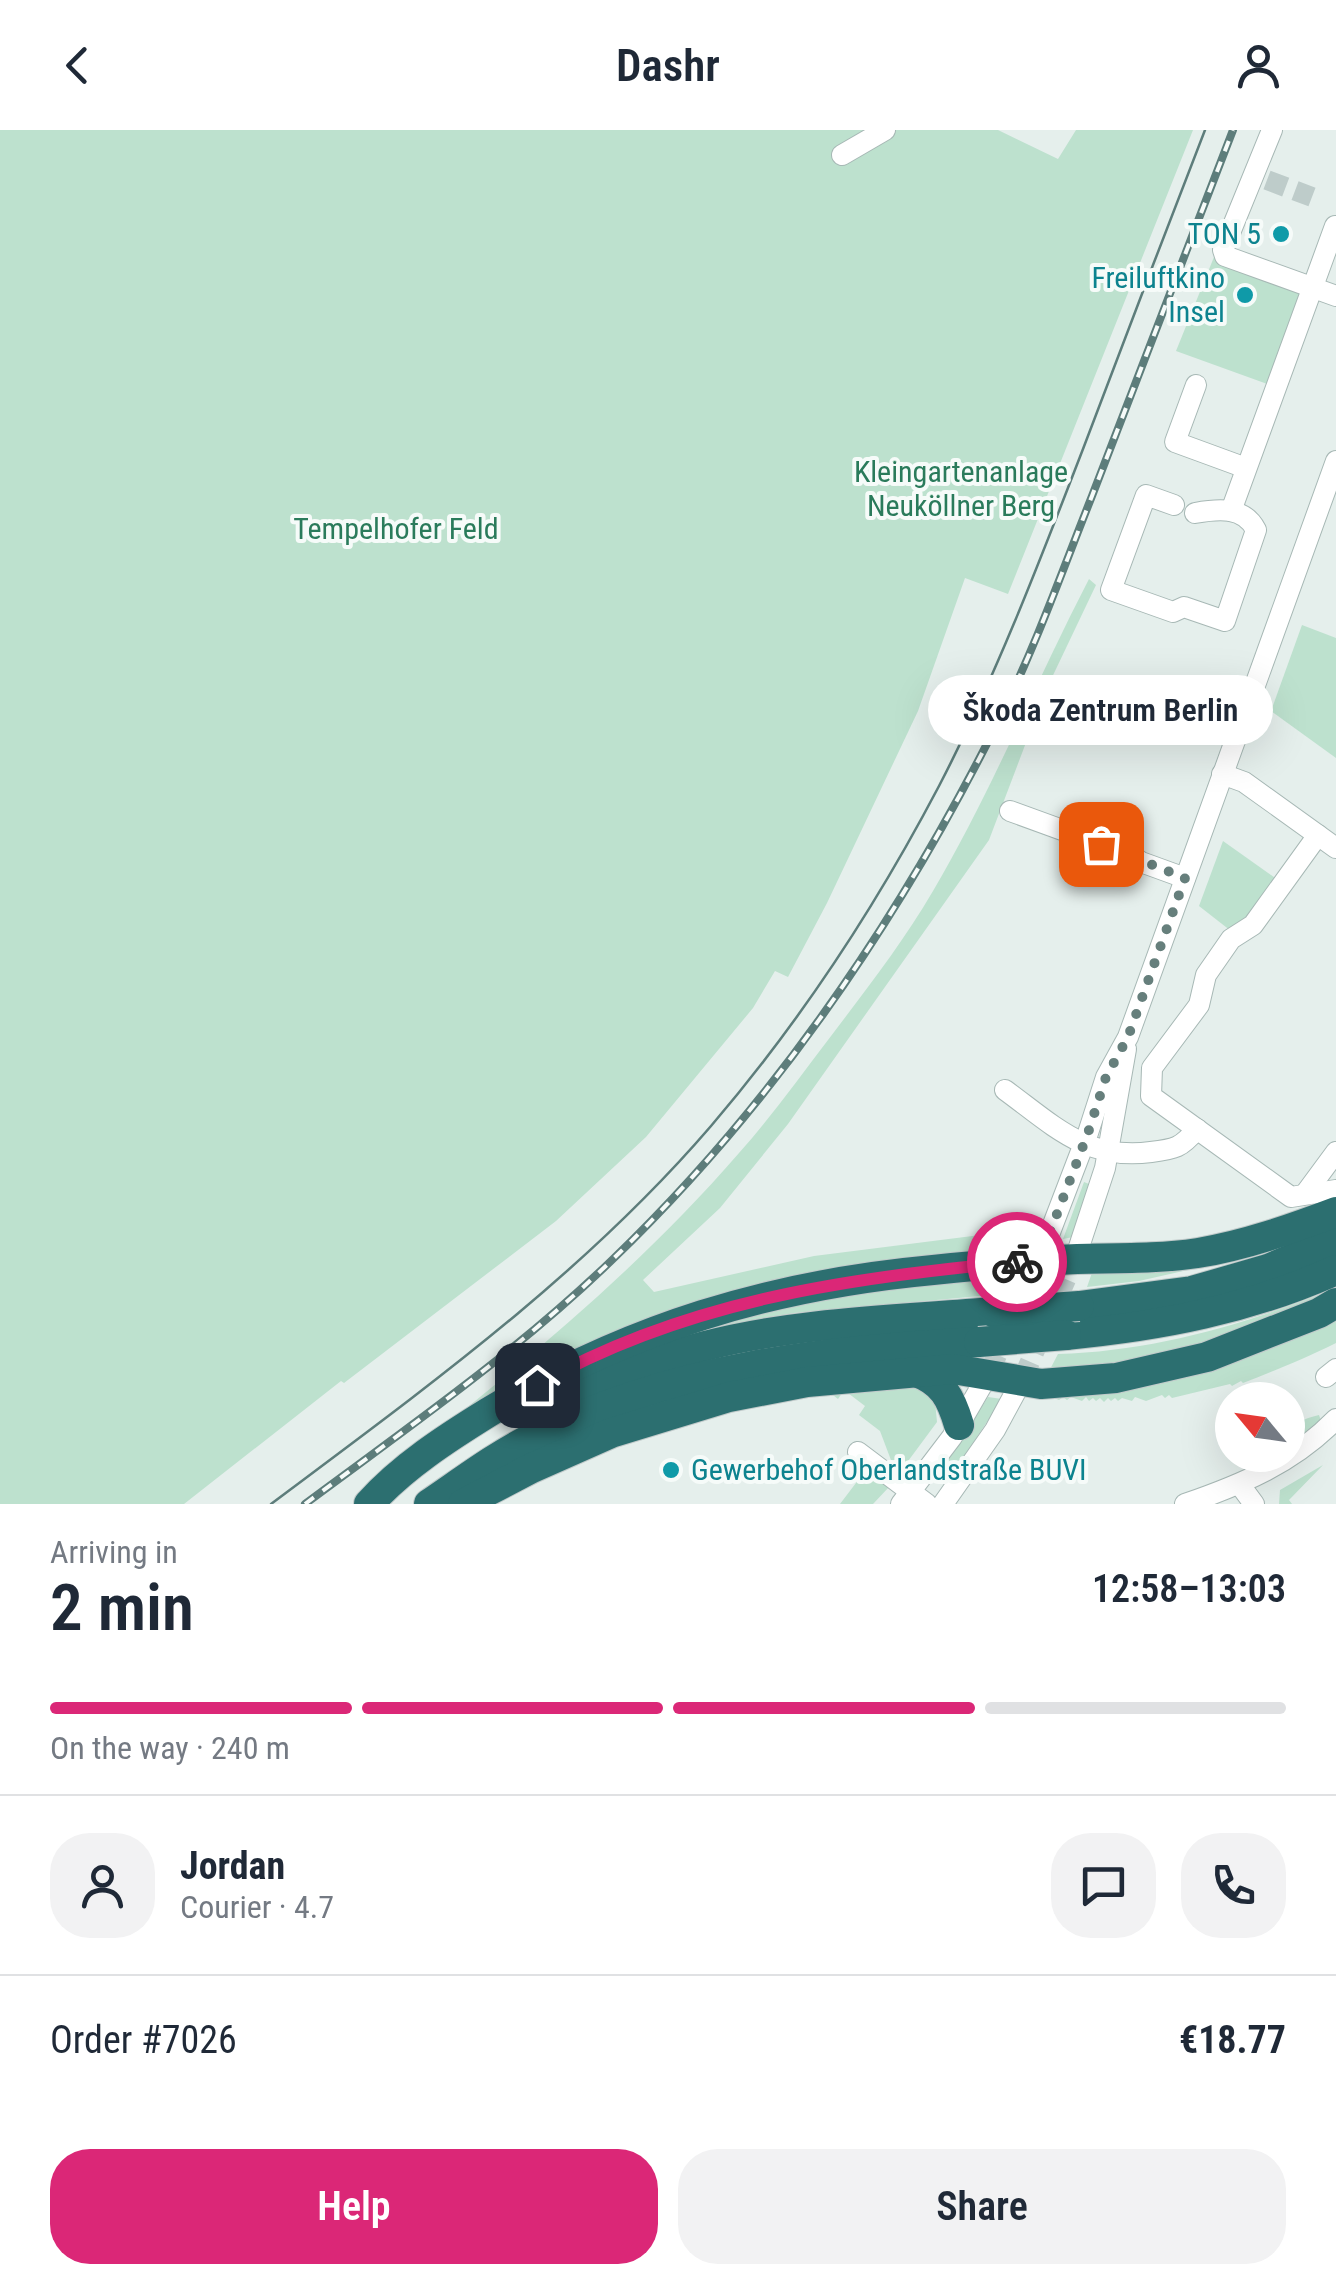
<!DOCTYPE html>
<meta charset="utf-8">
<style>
body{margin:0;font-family:"Roboto Condensed",sans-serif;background:#f2f2f3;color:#1f2937;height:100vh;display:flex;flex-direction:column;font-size:38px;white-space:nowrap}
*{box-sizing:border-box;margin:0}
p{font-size:32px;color:#747a83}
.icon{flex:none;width:55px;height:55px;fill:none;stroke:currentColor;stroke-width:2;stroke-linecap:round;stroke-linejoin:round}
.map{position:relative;height:1374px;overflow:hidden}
.drawer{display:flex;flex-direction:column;background:#fff;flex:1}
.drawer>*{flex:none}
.needle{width:65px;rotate:299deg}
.tools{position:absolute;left:1215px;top:1252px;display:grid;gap:20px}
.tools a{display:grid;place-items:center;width:90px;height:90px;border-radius:50%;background:#fff;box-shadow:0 10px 40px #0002;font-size:50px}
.pin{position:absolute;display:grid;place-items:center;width:85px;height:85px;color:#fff;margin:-42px;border-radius:20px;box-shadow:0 5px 15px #0006}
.courier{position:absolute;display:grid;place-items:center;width:100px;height:100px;margin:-50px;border:8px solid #db2777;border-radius:50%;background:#fff;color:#222;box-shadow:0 2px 12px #0007}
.bubble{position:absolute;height:70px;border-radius:35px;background:#fff;box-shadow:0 10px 40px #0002;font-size:32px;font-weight:600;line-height:70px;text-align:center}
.head em{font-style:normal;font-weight:600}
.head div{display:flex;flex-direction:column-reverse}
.head{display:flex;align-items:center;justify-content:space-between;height:170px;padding:0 50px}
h1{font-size:65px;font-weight:600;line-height:75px}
.bar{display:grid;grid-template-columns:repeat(4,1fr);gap:15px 10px;align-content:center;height:120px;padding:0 50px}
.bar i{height:12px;border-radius:8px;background:#e0e1e3}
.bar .selected{background:#db2777}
.bar p{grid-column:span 4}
.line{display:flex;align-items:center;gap:25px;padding:0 50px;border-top:2px solid #e0e1e3}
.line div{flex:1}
.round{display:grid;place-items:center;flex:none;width:105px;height:105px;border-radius:40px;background:#f2f2f3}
.button{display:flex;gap:20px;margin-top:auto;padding:20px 50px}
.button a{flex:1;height:115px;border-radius:40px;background:#db2777;color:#fff;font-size:40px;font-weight:600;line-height:115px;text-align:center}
.button a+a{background:#f2f2f3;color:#1f2937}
header{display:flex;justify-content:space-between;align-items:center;height:130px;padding:0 50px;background:#fff;font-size:45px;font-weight:600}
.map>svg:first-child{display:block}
.green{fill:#bde1ce}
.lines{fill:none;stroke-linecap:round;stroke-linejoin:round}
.minor-tunnel{stroke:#beccca;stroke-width:20;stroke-dasharray:20 10;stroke-linecap:butt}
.minor-casing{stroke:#a7b8b5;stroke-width:22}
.highway-casing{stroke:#c1caca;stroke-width:32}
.minor{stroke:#fff;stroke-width:20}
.highway{stroke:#2c6f70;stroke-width:30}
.tram{stroke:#5d7d7b;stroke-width:2.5}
.rail-casing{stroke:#5d7d7b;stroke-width:8}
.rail{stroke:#f6fbf9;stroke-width:4;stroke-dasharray:11;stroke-linecap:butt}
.highway-bridge-casing{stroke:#c1caca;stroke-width:32;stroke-linecap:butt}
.highway-bridge{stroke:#2c6f70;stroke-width:30}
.done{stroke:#667f7c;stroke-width:10;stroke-dasharray:0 18}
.route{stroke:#db2777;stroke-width:12}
.culture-dot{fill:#0f9aa8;stroke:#f6fbf9;stroke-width:4}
.labels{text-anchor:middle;stroke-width:8;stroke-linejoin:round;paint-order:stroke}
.culture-label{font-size:30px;fill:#0d838f;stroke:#f6fbf9;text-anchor:end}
.park-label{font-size:30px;fill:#2a7b5b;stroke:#f6fbf9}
</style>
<header><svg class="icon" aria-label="back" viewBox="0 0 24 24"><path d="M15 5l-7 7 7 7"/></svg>Dashr<svg class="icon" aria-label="person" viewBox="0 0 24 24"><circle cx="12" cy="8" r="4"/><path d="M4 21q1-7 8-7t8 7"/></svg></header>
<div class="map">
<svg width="1336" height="1374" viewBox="0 0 1336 1374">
<rect width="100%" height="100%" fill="#e5efec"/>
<!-- green -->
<g class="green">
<path d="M0,0H998L1058,29L1076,0H1193L1008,464L965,448L918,581L827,773L788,847L775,841L753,878L646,1007L556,1091L344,1253L341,1251L184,1374H0Z"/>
<path d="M1214,127L1303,159L1270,255L1176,221Z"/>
<path d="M1089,449L1096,455L1046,560L989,710L788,994L720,1078L643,1150L654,1162L814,1126L1028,1099L1022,1113L1004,1125L809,1151L415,1319C530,1228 643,1134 739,1023C771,987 799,948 828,910C865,861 902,814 933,761C992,661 1035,553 1089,449Z"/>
<path d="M1302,495L1336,508V628L1271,581Z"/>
<path d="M1223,711L1278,750L1258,782L1231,801L1199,776Z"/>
<path d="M1084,1052L1089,1054L1073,1107L1063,1109Z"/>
<path d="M1232,1130L1139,1151L1087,1157L1094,1137Z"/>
<path d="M1013,1141L1002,1164L794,1183L692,1202L776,1173Z"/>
<path d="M1336,1158L1240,1208L1046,1247L1058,1224C1154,1221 1247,1194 1336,1158Z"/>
<path d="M1336,1181V1213C1300,1231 1270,1242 1243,1253L1241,1251L1232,1256L1230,1254L1172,1268L1169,1265L1165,1268L1162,1265L1146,1271L1135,1267L1132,1271L1122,1268L1118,1271L1115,1268L1111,1271L1108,1268L1104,1272L1100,1268L1096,1271L1093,1268L1089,1271L1086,1267L1082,1271L1071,1267L1067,1270L1063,1267L1059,1270L1049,1266L1045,1269L1040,1264Z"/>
<path d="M913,1253L934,1261L937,1292L897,1346L880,1301L859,1285L865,1276L844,1260L838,1269L824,1258Z"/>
<path d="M988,1267L1002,1269L948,1351L937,1345Z"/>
<path d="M1319,1285L1321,1291L1288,1319C1287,1297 1298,1290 1319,1285Z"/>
<path d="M1323,1335L1289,1370L1292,1374H1279L1280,1360Z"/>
<path d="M862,1337L889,1357L873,1374H840L859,1349L853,1343Z"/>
</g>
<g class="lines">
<!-- minor-tunnel -->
<g class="minor-tunnel">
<path d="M1267,50L1312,67"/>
<path d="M989,1243L1039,1131"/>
<path d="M1022,1250L1075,1129"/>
</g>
<defs>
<g id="minor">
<path d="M1272,0L1223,120L1225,126L1336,166"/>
<path d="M842,25L885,0"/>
<path d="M1196,255L1175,312L1246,338"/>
<path d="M1174,375L1146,365L1111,460L1173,482L1184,477L1225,491L1256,400C1244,376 1218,379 1195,383"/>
<path d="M1231,381L1335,96"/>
<path d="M1222,644L1244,652L1336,718"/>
<path d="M1010,681L1131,725L1141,732L1185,748"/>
<path d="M1318,705L1253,795L1231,809L1206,845L1199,875L1152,938L1151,966L1291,1067L1336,1060"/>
<path d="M1005,960C1053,995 1087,1031 1151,1022C1175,1019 1181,1018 1197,999"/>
<path d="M1305,1064L1336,1022"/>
<path d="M1075,1129L1105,1038L1126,919"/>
<path d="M1039,1131L1088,1003L1106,947L1128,907L1336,331"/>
<path d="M1326,1247L1336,1239"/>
<path d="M858,1322L927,1374"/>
<path d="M1240,1355L1254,1374"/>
<path d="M901,1374L952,1307L989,1243"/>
<path d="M943,1374L995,1300L1022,1250"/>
<path d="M1185,1374C1243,1354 1293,1333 1336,1289"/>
</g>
<g id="highway">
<path d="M1079,1176L1192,1161L1268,1139L1336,1110"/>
<path d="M1066,1205C1161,1196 1249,1179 1336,1140"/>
<path d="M916,1242C943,1252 951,1268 959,1295"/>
<path d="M526,1282C583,1255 643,1232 705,1216C798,1192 898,1190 993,1182"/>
<path d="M369,1374C402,1337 447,1308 489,1282C629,1198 770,1155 933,1140C981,1135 1029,1131 1077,1129C1118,1128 1158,1129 1198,1123C1246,1115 1291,1099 1336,1082"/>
<path d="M429,1374C463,1351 496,1326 532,1308C670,1237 826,1220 979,1212"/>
<path d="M463,1374L532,1338L611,1303L729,1267L807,1252L953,1239L1041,1254L1116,1248L1207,1227L1319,1183L1336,1173"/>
</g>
</defs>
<!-- minor casing -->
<use href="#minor" class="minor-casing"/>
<!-- highway casing -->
<use href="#highway" class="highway-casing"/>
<!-- minor -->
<use href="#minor" class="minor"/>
<!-- highway -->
<use href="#highway" class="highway"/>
<!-- tram -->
<path class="tram" d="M271,1374C426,1258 584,1144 711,996C800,892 875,778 939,656C995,548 1039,433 1083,319C1123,213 1164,106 1205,0"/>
<defs>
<path id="rail" d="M305,1374C410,1296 518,1221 612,1130C774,974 901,787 1001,586C1036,515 1063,439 1092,366C1139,244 1186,122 1233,0"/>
</defs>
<!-- rail casing -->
<use href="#rail" class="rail-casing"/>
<!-- rail -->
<use href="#rail" class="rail"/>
<defs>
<g id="highway-bridge">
<path d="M993,1182L1079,1176"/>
<path d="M979,1212L1066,1205"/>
</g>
</defs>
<!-- highway-bridge casing -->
<use href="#highway-bridge" class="highway-bridge-casing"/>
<!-- highway-bridge -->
<use href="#highway-bridge" class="highway-bridge"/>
</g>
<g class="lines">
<!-- done -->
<path class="done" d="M1017,1132L1039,1131L1088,1003L1106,947L1128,907L1185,748L1101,714"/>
<!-- route -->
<path class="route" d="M537,1255C684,1171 851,1147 1017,1132"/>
</g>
<!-- markers -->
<g class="culture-dot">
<circle cx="1281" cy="104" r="10"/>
<circle cx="1245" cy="165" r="10"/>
<circle cx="671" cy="1340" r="10"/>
</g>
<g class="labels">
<!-- culture labels -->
<g class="culture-label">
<text x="1261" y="114">TON 5</text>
<text x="1225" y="158">Freiluftkino<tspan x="1225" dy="34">Insel</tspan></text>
<text x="691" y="1350" text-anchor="start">Gewerbehof Oberlandstraße BUVI</text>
</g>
<!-- park labels -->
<g class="park-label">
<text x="961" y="352">Kleingartenanlage<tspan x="961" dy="34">Neuköllner Berg</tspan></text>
<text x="396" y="409">Tempelhofer Feld</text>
</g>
</g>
</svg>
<div class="tools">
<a><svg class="needle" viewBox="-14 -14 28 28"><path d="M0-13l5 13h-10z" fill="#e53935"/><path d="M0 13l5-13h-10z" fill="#747a83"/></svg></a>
</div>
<div class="pin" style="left:1101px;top:714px;background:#ea580c"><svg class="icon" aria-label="bag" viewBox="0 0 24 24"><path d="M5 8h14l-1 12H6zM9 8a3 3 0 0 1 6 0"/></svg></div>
<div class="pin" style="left:537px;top:1255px;background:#1f2937"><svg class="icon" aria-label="home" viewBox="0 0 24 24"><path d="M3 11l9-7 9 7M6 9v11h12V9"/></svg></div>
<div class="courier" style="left:1017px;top:1132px"><svg class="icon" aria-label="bike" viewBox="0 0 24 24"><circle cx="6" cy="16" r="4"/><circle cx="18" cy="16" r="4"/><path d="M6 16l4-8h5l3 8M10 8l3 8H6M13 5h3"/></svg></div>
<div class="bubble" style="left:928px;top:545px;width:345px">Škoda Zentrum Berlin</div>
</div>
<section class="drawer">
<div class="head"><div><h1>2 min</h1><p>Arriving in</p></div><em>12:58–13:03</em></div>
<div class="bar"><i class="selected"></i><i class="selected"></i><i class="selected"></i><i></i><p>On the way · 240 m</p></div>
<div class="line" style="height:180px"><a class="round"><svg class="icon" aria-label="person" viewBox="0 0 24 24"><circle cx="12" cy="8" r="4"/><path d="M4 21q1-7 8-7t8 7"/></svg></a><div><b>Jordan</b><p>Courier · 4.7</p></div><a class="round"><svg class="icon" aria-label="chat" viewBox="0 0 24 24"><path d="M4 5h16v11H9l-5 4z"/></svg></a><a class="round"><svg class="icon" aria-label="phone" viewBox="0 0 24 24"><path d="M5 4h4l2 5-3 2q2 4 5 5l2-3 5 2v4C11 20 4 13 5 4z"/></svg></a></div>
<div class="line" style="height:130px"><div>Order #7026</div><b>€18.77</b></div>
<div class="button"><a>Help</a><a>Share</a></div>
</section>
